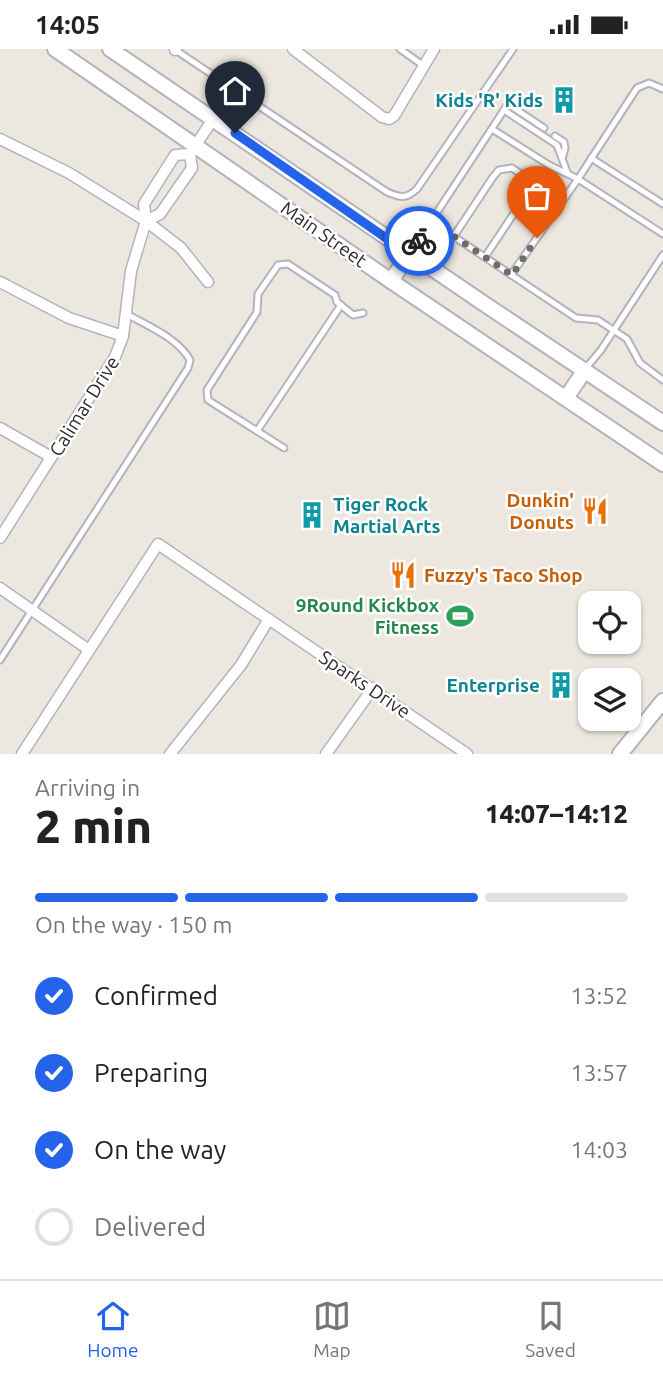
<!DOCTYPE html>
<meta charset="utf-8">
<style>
body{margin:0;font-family:Ubuntu,sans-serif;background:#f6f6f6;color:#222;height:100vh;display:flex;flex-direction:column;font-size:26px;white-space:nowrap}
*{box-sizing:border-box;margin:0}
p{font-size:23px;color:#767676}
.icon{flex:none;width:38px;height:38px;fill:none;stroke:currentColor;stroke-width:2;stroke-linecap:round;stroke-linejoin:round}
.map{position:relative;height:705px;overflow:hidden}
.panel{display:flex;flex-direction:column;background:#fff;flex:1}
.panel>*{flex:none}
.controls{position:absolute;left:578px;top:542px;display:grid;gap:14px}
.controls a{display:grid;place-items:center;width:63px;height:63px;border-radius:14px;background:#fff;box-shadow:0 2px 5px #0004;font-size:35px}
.pin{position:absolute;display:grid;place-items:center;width:60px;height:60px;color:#fff;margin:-72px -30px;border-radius:50% 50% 50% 0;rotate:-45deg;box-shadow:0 0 7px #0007}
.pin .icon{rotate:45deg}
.courier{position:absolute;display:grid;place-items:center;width:70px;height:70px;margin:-35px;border:5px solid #2563eb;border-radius:50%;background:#fff;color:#222;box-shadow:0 2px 9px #0007}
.overview em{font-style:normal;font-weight:800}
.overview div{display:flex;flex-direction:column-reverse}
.overview{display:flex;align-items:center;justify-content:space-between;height:119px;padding:0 35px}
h1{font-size:46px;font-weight:800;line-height:52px}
.bar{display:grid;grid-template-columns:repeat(4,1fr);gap:10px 7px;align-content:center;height:84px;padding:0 35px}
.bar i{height:9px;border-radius:5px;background:#e0e0e0}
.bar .on{background:#2563eb}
.bar p{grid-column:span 4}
ol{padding:0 35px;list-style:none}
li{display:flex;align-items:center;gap:21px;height:77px}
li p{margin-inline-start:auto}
li .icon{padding:7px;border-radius:50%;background:#2563eb;color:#fff;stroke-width:4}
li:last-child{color:#767676}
li i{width:38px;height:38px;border:4px solid #e0e0e0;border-radius:50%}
.status{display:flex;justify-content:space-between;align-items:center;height:49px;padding:0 35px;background:#fff;direction:ltr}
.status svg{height:19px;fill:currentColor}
.tab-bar{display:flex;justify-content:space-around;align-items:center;height:98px;border-top:2px solid #e0e0e0;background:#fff;font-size:19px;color:#767676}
.tab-bar a{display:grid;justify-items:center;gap:4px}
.tab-bar .on{color:#2563eb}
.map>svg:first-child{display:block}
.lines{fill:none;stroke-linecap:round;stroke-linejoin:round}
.lane-casing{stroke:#b2b3be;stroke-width:9}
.street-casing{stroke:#b2b3be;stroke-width:13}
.secondary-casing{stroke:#b2b3be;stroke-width:18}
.lane{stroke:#fff;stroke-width:5}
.street{stroke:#fff;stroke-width:10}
.secondary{stroke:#fff;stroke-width:14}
.done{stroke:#6f6d6a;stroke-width:7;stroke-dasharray:0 12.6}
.route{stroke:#2563eb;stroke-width:9}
.labels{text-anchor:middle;stroke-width:5;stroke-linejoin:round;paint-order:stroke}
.culture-label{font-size:19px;font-weight:bold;fill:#0d838f;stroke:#fff;text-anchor:end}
.street-label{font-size:19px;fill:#2b2b2b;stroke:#fff}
.food-label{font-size:19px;font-weight:bold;fill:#c56008;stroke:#fff;text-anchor:end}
.leisure-label{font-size:19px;font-weight:bold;fill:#27864d;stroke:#fff;text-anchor:end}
</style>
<div class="status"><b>14:05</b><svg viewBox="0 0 49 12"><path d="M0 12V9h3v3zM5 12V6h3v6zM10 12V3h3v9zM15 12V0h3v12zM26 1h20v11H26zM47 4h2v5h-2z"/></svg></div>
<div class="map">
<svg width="663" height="705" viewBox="0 0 663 705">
<rect width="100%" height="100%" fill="#ece8df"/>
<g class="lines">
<defs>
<g id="lane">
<path d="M174,0L387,143C401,149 406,150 417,140L513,0"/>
<path d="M400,0L424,17"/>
<path d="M663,40L649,34L637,39L578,130L663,185"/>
<path d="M504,61L508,55L544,79"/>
<path d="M492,80L549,116L578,130L511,226"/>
<path d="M555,87L564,93L565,99L563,107"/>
<path d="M591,109L663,155"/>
<path d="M432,173L576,269L598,271L627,290L640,314L663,331"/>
<path d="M454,187L493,128L499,121L512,119L562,152"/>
<path d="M411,203L504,61L557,96L567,123"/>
<path d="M485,208L534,134"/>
<path d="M586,319L601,301L663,206"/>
<path d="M257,382L341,256"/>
<path d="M284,399L208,351L207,341L257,263L258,245L278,216L288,215L335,246L337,253L353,266L363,264"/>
<path d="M0,611L188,319L190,311C177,288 147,277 125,264"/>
</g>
<g id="street">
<path d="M293,0L382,68L389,70L394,67L434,0"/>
<path d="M175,1L176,0"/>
<path d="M0,90L69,124L146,172L181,199L208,233"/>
<path d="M146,172L160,165L192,119L190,105L213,70"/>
<path d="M0,233L69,269L123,287"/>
<path d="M0,379L51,408"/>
<path d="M0,489L115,308L123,287L131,222L146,172L144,155L175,106L190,105"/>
<path d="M0,539L89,601"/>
<path d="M22,705L158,495L467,705"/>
<path d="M170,705L241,616L269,570"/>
<path d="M326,705L373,639"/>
</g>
<g id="secondary">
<path d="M55,0L391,232L663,415"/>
<path d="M110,0L483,254L663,374"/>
<path d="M391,232L409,205"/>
<path d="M566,349L585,321"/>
<path d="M620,705L663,652"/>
</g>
</defs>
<!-- lane casing -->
<use href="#lane" class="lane-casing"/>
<!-- street casing -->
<use href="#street" class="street-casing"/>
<!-- secondary casing -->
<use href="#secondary" class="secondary-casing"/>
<!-- lane -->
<use href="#lane" class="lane"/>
<!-- street -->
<use href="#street" class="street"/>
<!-- secondary -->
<use href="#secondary" class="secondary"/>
</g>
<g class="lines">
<!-- done -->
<path class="done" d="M419,192L432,173L512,226L537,189"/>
<!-- route -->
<path class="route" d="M235,84L409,205L419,192"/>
</g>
<!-- icons -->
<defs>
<symbol id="building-bare" viewBox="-9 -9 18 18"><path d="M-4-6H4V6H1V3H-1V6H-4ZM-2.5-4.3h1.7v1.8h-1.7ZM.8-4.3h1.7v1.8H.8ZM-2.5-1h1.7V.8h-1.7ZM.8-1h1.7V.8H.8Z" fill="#0f9aa8" stroke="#fff" stroke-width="2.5" paint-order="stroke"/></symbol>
<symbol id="restaurant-bare" viewBox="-9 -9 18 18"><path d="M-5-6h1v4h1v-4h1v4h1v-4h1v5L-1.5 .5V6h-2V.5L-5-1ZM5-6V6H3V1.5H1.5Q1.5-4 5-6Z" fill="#e8710a" stroke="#fff" stroke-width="2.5" paint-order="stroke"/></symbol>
<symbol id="stadium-bare" viewBox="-9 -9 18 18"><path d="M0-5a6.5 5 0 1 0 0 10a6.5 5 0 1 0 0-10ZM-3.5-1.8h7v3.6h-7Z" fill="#2e9e5b" stroke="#fff" stroke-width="2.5" paint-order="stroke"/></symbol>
</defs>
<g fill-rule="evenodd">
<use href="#building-bare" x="545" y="32" width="38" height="38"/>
<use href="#restaurant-bare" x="576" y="443" width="38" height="38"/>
<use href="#building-bare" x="293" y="447" width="38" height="38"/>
<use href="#restaurant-bare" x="384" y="507" width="38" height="38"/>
<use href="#stadium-bare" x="441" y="548" width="38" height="38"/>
<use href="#building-bare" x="542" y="617" width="38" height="38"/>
</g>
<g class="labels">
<!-- culture labels -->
<g class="culture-label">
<text x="543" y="58">Kids 'R' Kids</text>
<text x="333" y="462" text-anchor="start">Tiger Rock<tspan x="333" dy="22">Martial Arts</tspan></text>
<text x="540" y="643">Enterprise</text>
</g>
<!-- street labels -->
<g class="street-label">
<text transform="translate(324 185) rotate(35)" y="7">Main Street</text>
<text transform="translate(84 357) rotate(-58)" y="7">Calimar Drive</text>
<text transform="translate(365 635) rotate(34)" y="7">Sparks Drive</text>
</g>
<!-- food labels -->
<g class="food-label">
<text x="574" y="458">Dunkin'<tspan x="574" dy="22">Donuts</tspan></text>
<text x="424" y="533" text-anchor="start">Fuzzy's Taco Shop</text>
</g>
<!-- leisure labels -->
<g class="leisure-label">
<text x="439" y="563">9Round Kickbox<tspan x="439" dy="22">Fitness</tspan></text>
</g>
</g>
</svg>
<div class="controls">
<a><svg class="icon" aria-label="locate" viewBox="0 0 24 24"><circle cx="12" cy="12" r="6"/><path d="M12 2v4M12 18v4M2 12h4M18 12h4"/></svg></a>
<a><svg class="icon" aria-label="layers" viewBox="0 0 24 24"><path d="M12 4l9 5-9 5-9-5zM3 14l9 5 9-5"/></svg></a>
</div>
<div class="pin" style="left:537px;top:189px;background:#ea580c"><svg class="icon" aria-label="bag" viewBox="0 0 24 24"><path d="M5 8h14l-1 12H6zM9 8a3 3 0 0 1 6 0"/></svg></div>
<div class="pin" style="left:235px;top:84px;background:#1f2937"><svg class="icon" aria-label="home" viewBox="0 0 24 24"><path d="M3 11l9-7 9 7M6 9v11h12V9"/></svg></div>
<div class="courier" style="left:419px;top:192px"><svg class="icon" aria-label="bike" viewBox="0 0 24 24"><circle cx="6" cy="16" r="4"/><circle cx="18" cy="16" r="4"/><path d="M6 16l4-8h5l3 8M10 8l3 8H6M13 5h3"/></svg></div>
</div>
<section class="panel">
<div class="overview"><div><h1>2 min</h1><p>Arriving in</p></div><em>14:07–14:12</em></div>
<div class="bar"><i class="on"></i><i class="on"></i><i class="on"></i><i></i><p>On the way · 150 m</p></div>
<ol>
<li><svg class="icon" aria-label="check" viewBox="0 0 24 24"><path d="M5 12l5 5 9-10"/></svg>Confirmed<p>13:52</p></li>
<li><svg class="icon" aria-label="check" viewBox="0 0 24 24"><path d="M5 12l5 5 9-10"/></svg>Preparing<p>13:57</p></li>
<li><svg class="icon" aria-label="check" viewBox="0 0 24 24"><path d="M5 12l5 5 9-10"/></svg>On the way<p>14:03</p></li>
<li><i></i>Delivered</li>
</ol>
</section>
<nav class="tab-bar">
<a class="on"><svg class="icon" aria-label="home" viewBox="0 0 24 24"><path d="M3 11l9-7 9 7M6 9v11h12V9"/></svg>Home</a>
<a><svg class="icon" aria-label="map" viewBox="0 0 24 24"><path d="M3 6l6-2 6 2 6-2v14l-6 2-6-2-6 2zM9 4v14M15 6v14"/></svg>Map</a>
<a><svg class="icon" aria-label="saved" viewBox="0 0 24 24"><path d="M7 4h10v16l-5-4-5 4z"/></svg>Saved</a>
</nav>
